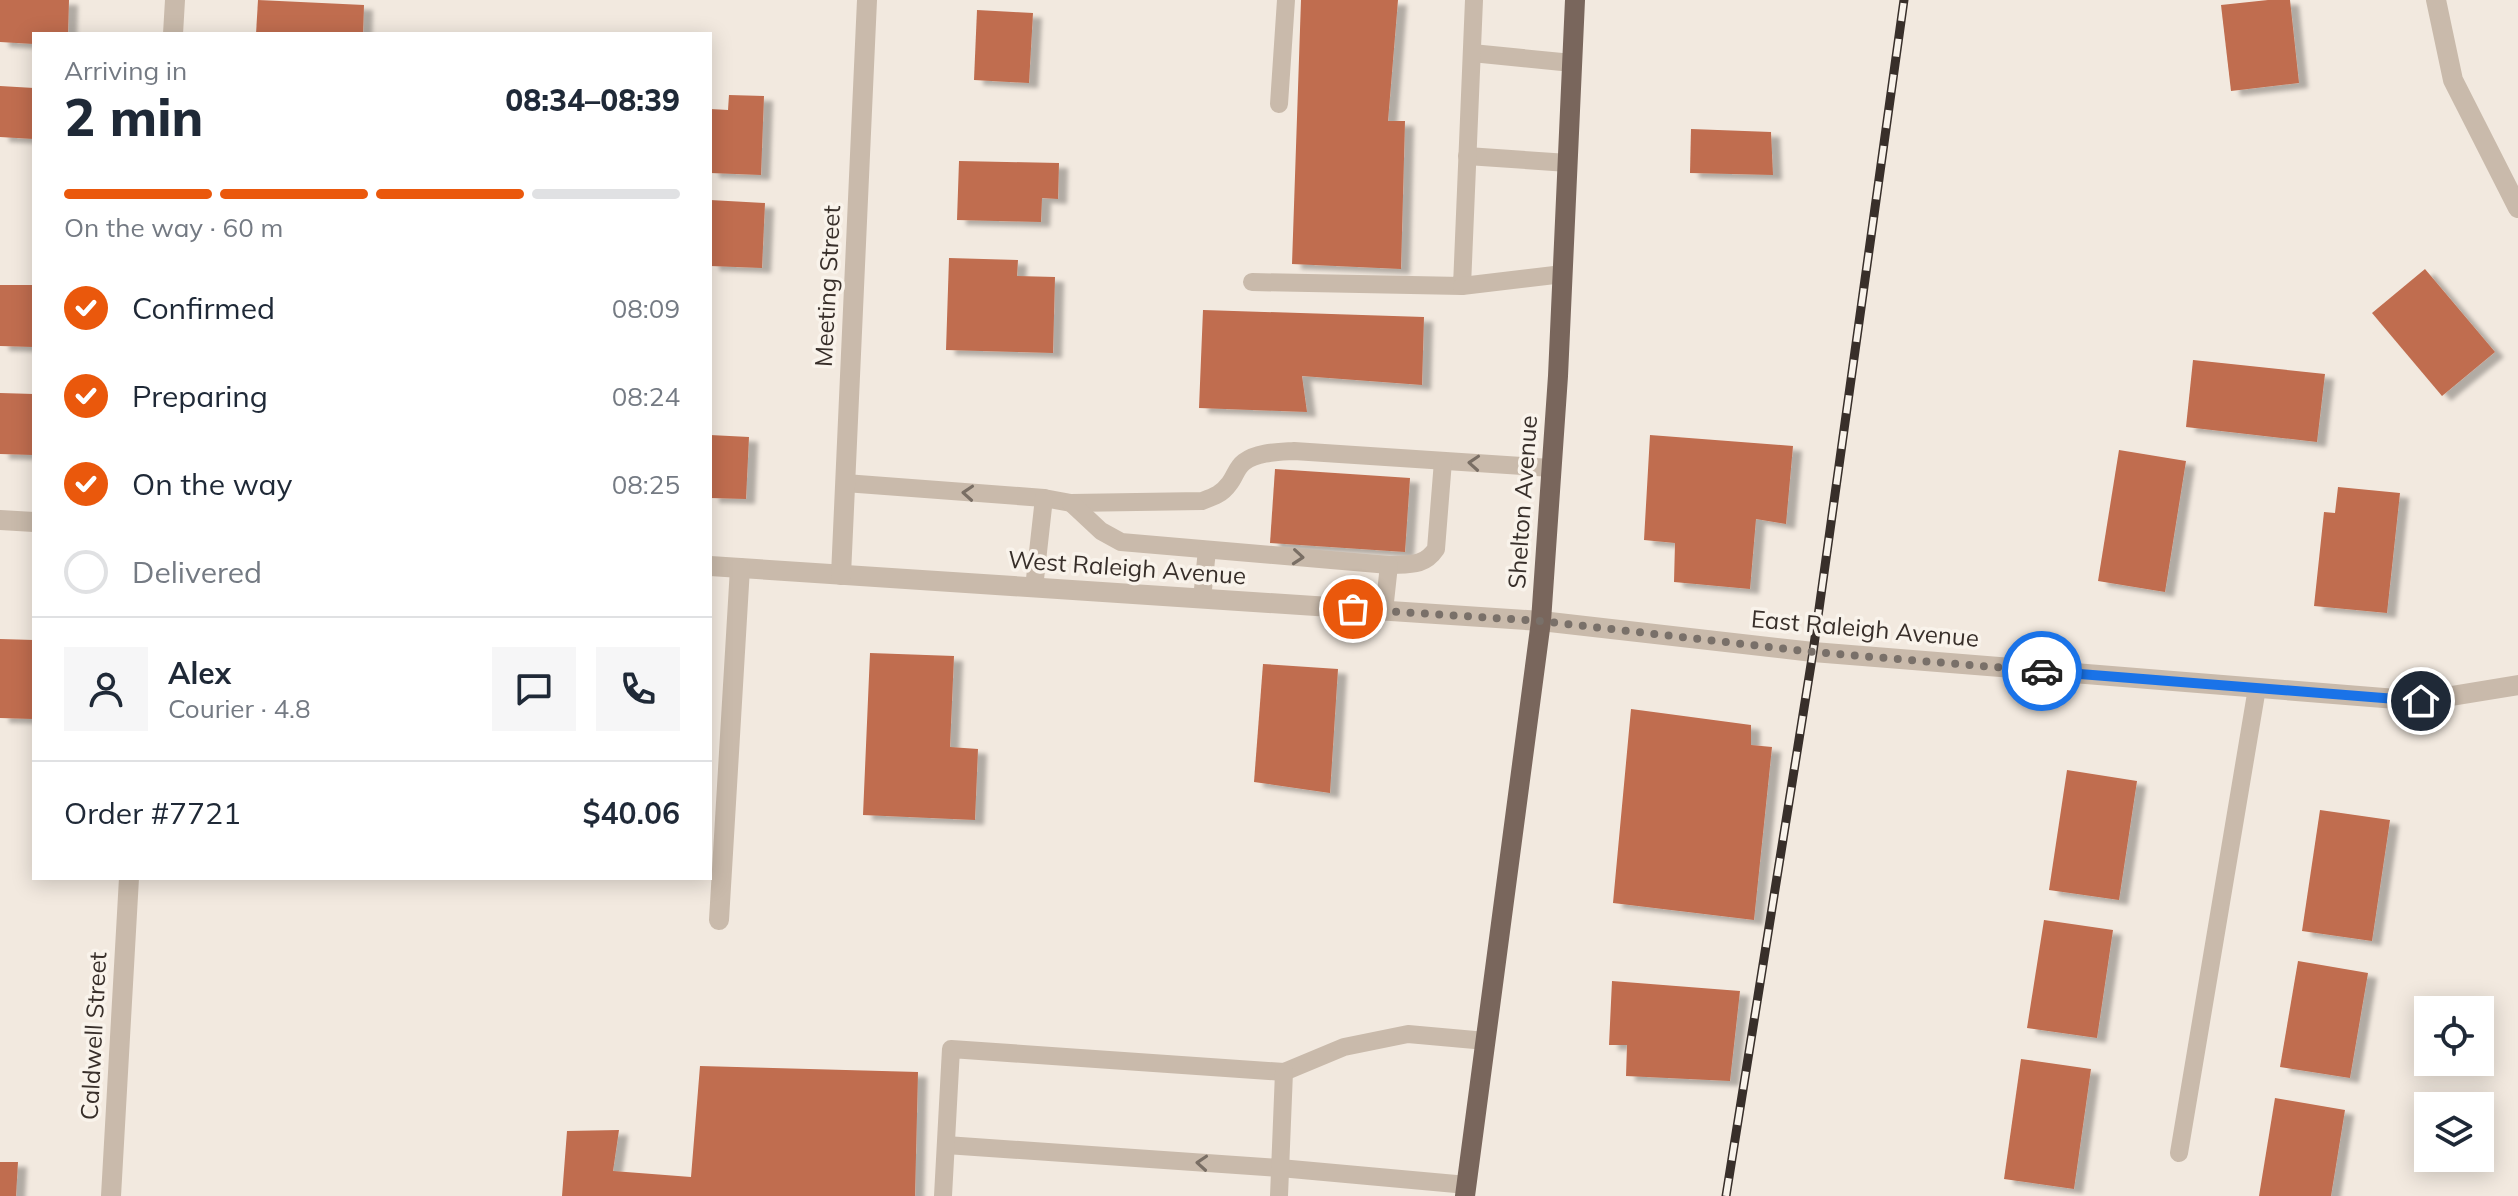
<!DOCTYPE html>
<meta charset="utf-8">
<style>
body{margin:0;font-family:Mulish,sans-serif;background:#f6f6f7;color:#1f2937;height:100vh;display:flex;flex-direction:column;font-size:30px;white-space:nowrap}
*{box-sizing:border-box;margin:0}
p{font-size:26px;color:#747a83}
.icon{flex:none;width:44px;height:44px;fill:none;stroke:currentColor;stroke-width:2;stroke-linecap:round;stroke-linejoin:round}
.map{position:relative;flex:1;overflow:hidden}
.sheet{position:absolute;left:32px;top:32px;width:680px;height:848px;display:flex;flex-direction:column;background:#fff;border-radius:0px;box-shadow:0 4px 20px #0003}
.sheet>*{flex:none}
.buttons{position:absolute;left:2414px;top:996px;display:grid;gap:16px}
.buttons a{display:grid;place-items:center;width:80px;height:80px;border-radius:0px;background:#fff;box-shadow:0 4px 20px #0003;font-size:40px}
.pin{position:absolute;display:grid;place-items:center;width:68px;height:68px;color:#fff;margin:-34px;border:4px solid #fff;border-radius:50%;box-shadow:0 2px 8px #0007}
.courier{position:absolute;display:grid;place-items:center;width:80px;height:80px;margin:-40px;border:6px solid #1a73e8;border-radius:50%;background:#fff;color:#222;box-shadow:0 2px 10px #0007}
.head em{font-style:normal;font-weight:800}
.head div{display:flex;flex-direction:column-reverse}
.head{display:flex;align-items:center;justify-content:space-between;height:136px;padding:0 32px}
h1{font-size:52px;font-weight:800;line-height:60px}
.bar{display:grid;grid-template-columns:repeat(4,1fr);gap:12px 8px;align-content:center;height:96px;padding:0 32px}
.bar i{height:10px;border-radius:6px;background:#e0e1e3}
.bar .selected{background:#ea580c}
.bar p{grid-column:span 4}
.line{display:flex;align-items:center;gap:20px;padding:0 32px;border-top:2px solid #e0e1e3}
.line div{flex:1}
.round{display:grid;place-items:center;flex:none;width:84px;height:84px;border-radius:0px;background:#f6f6f7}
ol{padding:0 32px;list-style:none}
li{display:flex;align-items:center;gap:24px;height:88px}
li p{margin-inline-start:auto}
li .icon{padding:8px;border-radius:50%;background:#ea580c;color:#fff;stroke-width:4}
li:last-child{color:#747a83}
li i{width:44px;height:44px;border:4px solid #e0e1e3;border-radius:50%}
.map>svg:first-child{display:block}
.building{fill:#c06d4f;filter:url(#shadow)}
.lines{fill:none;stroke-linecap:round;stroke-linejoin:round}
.service{stroke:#c9baab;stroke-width:18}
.minor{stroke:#c9baab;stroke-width:20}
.primary{stroke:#79665c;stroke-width:20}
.rail-casing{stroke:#382f2a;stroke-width:9}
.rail{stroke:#f9f3eb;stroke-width:6;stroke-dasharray:18;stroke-linecap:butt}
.oneway{stroke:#796e64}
.done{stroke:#797069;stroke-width:8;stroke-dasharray:0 14.4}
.route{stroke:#1a73e8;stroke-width:10}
.labels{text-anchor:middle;stroke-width:7;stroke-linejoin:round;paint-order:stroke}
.street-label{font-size:24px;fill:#382f2a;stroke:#f9f3eb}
</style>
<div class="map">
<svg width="2518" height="1196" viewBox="0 0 2518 1196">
<defs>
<filter id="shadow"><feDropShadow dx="9" dy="5" stdDeviation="2" flood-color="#0004"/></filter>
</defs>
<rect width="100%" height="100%" fill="#f2e9df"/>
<!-- building -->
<g class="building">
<path d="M0,0H69L68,34H34V44L0,42Z"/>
<path d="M258,0L364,5L363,34H256Z"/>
<path d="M1301,0H1398L1388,121H1405L1401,269L1292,264Z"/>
<path d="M2268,0H2290L2299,83L2231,91L2221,5Z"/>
<path d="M977,10L1033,13L1029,83L974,80Z"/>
<path d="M0,86L34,88V139L0,137Z"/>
<path d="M729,95L764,96L761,175L710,173V109L728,110Z"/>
<path d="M1691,129L1771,132L1773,175L1690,173Z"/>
<path d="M959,161L1059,163L1058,199L1042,198L1041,222L957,220Z"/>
<path d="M710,200L765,203L762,268L710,266Z"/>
<path d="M949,258L1018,260L1017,276L1055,277L1053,353L946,350Z"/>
<path d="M2425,269L2495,352L2442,396L2372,313Z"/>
<path d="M0,285H34V347L0,346Z"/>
<path d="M1203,310L1424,317L1422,385L1302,376L1307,412L1199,408Z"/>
<path d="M2193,360L2325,374L2317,442L2186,427Z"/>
<path d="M0,393L34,394V455L0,454Z"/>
<path d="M710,435L749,437L746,499L710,498Z"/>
<path d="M1650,435L1793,446L1786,524L1756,519L1750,589L1674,582L1675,543L1644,540Z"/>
<path d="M2119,450L2186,461L2165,592L2098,581Z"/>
<path d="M1275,469L1410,478L1405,552L1270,543Z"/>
<path d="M2338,487L2400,493L2387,613L2314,606L2324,512L2335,513Z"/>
<path d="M0,639L34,640V719L0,718Z"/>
<path d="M870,653L954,656L950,747L978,749L975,820L863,815Z"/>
<path d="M1263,664L1338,669L1330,793L1254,782Z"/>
<path d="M1631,709L1751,725V745L1772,747L1754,920L1613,903Z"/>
<path d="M2067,770L2137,781L2119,900L2049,890Z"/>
<path d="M2320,810L2390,820L2372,941L2302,931Z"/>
<path d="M2044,920L2113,930L2097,1038L2027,1028Z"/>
<path d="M2298,961L2368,973L2350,1078L2280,1067Z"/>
<path d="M1612,981L1740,991L1730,1081L1626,1076L1627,1045H1609Z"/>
<path d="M2021,1059L2091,1069L2074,1189L2004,1179Z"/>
<path d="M700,1066L918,1072L915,1196H562L567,1131L619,1130L613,1171L691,1177Z"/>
<path d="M2275,1098L2345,1110L2331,1196H2259Z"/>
<path d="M0,1162H18L16,1196H0Z"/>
</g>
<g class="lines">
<!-- service -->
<g class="service">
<path d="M1472,53L1572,63"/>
<path d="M1279,104L1286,0"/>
<path d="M1467,156L1568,163"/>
<path d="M1252,282L1462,286L1474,0"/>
<path d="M1462,286L1563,274"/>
<path d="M845,483L1044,498L1071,503L1202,501C1213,497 1222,494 1229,484C1235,477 1236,468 1244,462C1257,452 1278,452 1294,451L1551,468"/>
<path d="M1071,503L1101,531L1121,542L1389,565C1409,564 1424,567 1436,549L1443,461"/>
<path d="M1034,588L1044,498"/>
<path d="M1202,599L1207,550"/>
<path d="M1384,611L1389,565"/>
<path d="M946,1145L1280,1168L1467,1185"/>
<path d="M2179,1153L2257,688"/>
<path d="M943,1196L951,1049L1284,1072L1344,1047L1408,1034L1486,1041"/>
<path d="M1279,1196L1284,1072"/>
</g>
<!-- minor -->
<g class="minor">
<path d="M2436,0L2453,80L2518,208"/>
<path d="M173,34L175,0"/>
<path d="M0,520L34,522"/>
<path d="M710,566L1541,621L1813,652L2421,701L2518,685"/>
<path d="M841,575L867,0"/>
<path d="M719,920L740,568"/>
<path d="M111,1196L129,878"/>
</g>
<!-- primary -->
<path class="primary" d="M1465,1196L1541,621L1558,376L1575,0"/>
<defs>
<path id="rail" d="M1726,1196L1813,652L1904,0"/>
</defs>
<!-- rail casing -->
<use href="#rail" class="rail-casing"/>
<!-- rail -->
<use href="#rail" class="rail"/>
</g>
<!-- one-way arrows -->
<defs><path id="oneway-chevron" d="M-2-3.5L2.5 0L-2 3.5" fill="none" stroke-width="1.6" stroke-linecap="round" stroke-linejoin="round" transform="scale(2)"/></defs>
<g class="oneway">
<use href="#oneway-chevron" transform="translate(1474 463) rotate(-176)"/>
<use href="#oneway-chevron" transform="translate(968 493) rotate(-176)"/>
<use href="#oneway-chevron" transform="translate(1298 557) rotate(5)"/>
<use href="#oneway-chevron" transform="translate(1202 1163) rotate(-176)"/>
</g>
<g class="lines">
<!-- done -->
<path class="done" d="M1353,609L1541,621L1813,652L2042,671"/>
<!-- route -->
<path class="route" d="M2042,671L2421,701"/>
</g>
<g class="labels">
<!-- street labels -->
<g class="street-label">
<text transform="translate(828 286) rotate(-87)" y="8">Meeting Street</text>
<text transform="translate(1523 502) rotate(-86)" y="8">Shelton Avenue</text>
<text transform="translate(1127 568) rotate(4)" y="8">West Raleigh Avenue</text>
<text transform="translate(1865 629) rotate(5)" y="8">East Raleigh Avenue</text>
<text transform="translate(94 1036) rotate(-87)" y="8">Caldwell Street</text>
</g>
</g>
</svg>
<div class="buttons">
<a><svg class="icon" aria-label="locate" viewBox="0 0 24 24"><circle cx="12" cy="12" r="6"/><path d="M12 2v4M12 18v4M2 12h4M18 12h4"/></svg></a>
<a><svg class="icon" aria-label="layers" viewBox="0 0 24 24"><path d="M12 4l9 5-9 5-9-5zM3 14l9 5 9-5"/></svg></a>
</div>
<div class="pin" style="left:1353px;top:609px;background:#ea580c"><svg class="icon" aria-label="bag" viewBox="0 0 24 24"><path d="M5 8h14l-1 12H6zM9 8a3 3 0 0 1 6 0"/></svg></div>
<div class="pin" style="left:2421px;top:701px;background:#1f2937"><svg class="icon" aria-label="home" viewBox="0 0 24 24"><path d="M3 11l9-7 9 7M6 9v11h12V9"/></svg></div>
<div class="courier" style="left:2042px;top:671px"><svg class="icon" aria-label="car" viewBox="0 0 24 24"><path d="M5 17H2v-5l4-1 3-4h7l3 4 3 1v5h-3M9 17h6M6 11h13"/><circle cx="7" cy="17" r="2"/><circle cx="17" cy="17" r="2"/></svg></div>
<section class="sheet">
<div class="head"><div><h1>2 min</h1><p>Arriving in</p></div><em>08:34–08:39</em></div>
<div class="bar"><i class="selected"></i><i class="selected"></i><i class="selected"></i><i></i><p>On the way · 60 m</p></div>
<ol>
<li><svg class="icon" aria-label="check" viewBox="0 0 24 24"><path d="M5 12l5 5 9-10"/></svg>Confirmed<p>08:09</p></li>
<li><svg class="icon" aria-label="check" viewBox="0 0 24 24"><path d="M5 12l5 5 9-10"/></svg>Preparing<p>08:24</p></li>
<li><svg class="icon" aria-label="check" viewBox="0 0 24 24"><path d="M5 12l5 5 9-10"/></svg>On the way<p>08:25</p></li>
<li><i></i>Delivered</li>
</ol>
<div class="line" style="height:144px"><a class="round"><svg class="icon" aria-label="person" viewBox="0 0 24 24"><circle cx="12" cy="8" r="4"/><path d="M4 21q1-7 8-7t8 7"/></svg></a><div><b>Alex</b><p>Courier · 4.8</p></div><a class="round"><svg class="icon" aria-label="chat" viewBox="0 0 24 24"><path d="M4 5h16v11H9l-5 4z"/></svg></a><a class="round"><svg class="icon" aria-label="phone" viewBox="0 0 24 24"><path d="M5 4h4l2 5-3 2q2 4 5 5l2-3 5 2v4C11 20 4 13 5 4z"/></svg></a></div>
<div class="line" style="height:104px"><div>Order #7721</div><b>$40.06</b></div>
</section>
</div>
